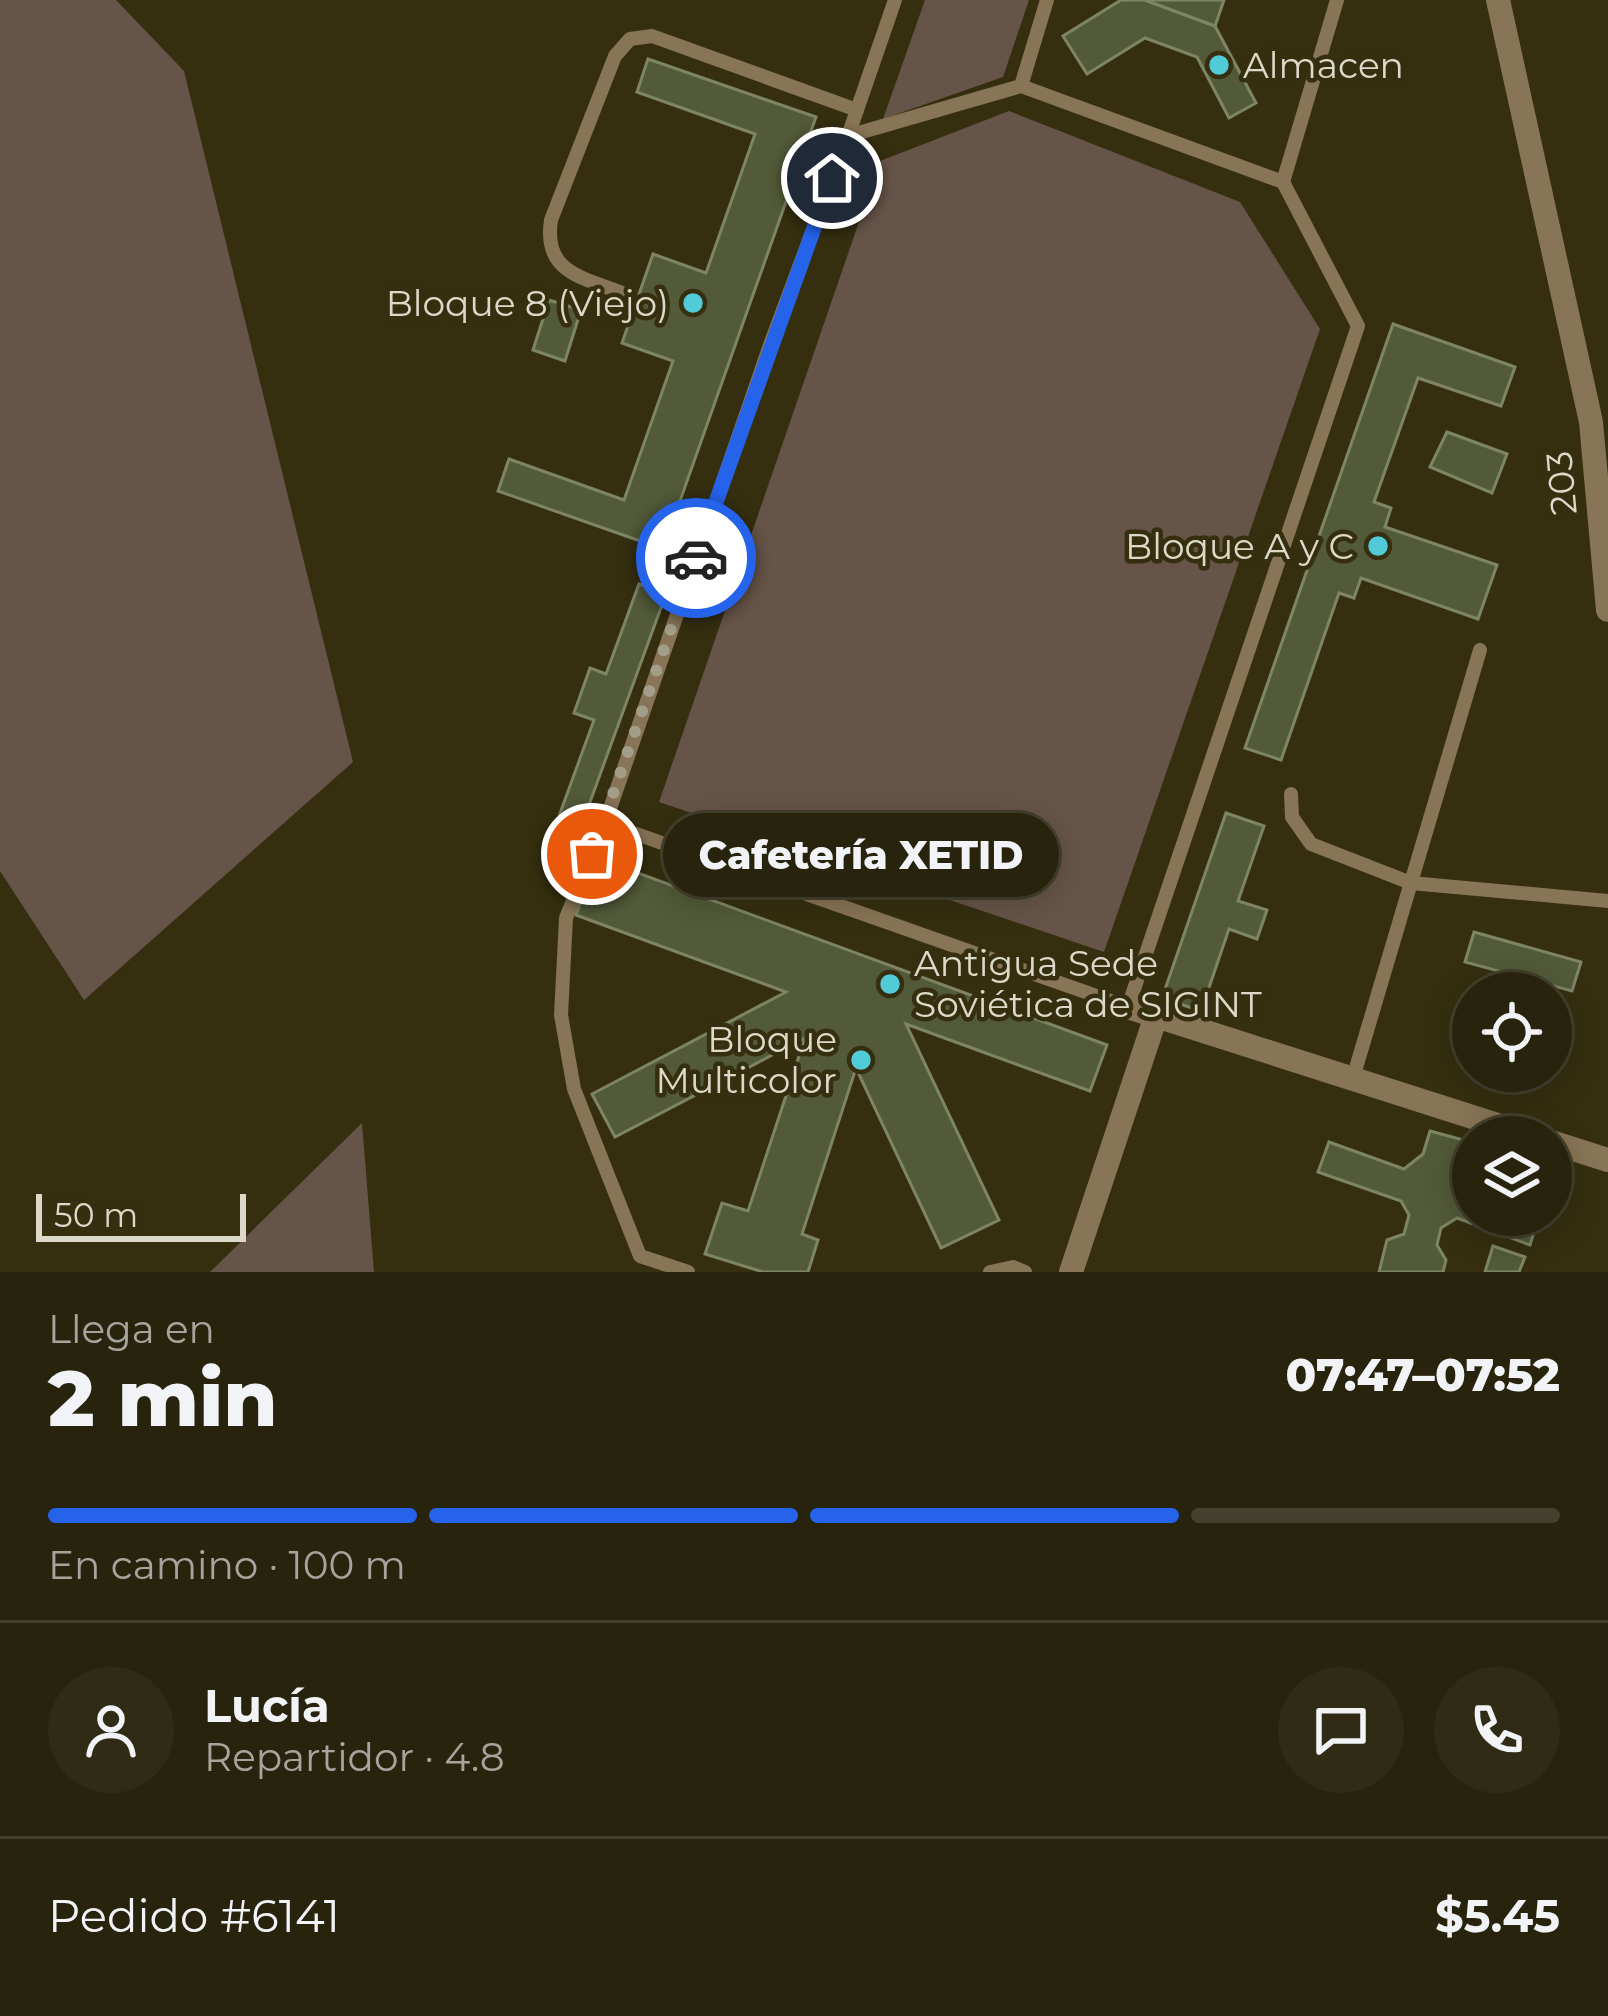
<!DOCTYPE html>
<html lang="es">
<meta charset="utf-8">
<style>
body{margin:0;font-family:Montserrat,sans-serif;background:#302b15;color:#f1f3f6;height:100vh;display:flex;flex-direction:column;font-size:45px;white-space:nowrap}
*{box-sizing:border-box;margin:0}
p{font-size:39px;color:#a5a49d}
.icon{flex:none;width:66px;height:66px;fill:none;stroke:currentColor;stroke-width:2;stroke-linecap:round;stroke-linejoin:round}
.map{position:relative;height:1272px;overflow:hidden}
.sheet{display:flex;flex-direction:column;background:#28230c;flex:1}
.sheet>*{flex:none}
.controls{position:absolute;left:1452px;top:972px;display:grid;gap:24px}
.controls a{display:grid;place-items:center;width:120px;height:120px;border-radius:50%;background:#28230c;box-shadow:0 6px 30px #0003,0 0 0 3px #44402d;font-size:60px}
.scale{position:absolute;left:36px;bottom:30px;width:210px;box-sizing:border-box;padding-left:12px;border:6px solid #dcd9c8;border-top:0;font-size:33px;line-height:42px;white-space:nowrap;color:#dcd9c8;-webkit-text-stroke:9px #352f10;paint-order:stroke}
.pin{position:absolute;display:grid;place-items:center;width:102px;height:102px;color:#fff;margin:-51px;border:6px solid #fff;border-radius:50%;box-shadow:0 3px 12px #0007}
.courier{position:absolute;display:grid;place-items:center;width:120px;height:120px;margin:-60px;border:9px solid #2563eb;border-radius:50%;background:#fff;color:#222;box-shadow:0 3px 15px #0007}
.bubble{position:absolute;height:84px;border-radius:42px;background:#28230c;box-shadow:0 6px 30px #0003,0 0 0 3px #44402d;font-size:39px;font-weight:800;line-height:84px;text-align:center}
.overview em{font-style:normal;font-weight:800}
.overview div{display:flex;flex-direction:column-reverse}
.overview{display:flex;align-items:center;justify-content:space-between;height:204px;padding:0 48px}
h1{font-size:78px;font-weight:800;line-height:90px}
.bar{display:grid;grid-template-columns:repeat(4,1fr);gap:18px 12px;align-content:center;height:144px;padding:0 48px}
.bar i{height:15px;border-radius:9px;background:#44402d}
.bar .current{background:#2563eb}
.bar p{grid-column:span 4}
.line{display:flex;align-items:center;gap:30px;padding:0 48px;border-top:3px solid #44402d}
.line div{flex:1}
.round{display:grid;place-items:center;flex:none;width:126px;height:126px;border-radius:63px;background:#302b15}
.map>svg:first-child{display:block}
.green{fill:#675448}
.building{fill:#525a39;stroke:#7d8565;stroke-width:3}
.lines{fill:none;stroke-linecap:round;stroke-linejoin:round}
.service{stroke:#887456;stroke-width:14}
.minor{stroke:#887456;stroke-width:24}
.tertiary{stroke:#887456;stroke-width:24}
.done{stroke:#a29e88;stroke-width:12;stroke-dasharray:0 21.6}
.route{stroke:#2563eb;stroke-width:15}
.poi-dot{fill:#52cbd9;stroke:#352f10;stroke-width:4.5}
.labels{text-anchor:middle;stroke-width:9;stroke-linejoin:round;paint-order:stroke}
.poi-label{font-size:36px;fill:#dcd9c8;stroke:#352f10;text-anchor:end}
.street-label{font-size:36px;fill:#dcd9c8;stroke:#352f10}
</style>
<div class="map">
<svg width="1608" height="1272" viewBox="0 0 1608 1272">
<rect width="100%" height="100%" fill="#352f10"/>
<!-- green -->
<g class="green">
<path d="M0,0H116L184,71L353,762L84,1000L0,871Z"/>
<path d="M925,0H1029L1003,77L883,119Z"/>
<path d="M1009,111L1240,202L1320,329L1104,952L659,802L880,161Z"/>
<path d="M362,1123L374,1272H210Z"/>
</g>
<!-- building -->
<g class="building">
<path d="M1121,0H1145L1215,26L1256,103L1229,118L1197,57L1145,38L1087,74L1063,36Z"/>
<path d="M1145,0H1224L1215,26Z"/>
<path d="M648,59L816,117L663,549L498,491L509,459L624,500L673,361L622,343L653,254L706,273L755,134L637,92Z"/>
<path d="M549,300L581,310L565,361L533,350Z"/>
<path d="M1393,324L1515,367L1501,406L1418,378L1374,502L1391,508L1385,527L1497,565L1478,619L1361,578L1354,598L1339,593L1281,760L1245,748Z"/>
<path d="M1447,432L1507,454L1492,493L1430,467Z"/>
<path d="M639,584L666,594L582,824L559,816L594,720L574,713L590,668L606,674Z"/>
<path d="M1226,813L1264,826L1238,901L1267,910L1257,939L1229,929L1201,1011L1162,998Z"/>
<path d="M597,858L1107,1045L1090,1091L906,1024L999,1220L941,1248L856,1068L802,1234L818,1240L808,1272H763L705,1254L722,1203L748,1211L805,1038L615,1137L592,1094L786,992L576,915Z"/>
<path d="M1474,932L1581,962L1572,991L1465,962Z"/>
<path d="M1430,1131L1471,1142L1464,1166L1467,1184L1473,1186V1215H1539L1530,1245L1457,1218L1441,1228L1437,1245L1446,1260L1443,1272H1379L1387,1240L1404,1234L1409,1215L1401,1201L1318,1172L1329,1142L1404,1169L1423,1154Z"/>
<path d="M1493,1246L1525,1257L1519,1272H1485Z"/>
</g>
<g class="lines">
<!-- service -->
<g class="service">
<path d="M1021,86L1283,182L1358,326L1128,1007L605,823L770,345L848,136Z"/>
<path d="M1021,86L1047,0"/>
<path d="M848,136L895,0"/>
<path d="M1283,182L1337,0"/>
<path d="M622,293C582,277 543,273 551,220L615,56L630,39L652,36L857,110"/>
<path d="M1291,794L1292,817L1311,844L1411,883L1608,901"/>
<path d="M605,823L566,918L561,1015L574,1089L640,1256L688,1272"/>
<path d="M1353,1078L1480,650"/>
<path d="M990,1272L1013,1267L1025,1272"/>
</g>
<!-- minor -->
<g class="minor">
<path d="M1128,1007L1535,1137"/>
<path d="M1551,1142L1608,1160"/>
<path d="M1071,1272L1156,1016"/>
</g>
<!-- tertiary -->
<path class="tertiary" d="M1498,0L1591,422L1608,610"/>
</g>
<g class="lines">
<!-- done -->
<path class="done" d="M592,854L696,558"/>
<!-- route -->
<path class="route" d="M696,558L832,178"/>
</g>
<!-- markers -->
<g class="poi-dot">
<circle cx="1219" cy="65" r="12"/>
<circle cx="693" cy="303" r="12"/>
<circle cx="1378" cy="546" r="12"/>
<circle cx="890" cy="984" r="12"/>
<circle cx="861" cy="1060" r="12"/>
</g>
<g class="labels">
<!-- poi labels -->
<g class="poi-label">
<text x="1243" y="78" text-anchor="start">Almacen</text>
<text x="669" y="316">Bloque 8 (Viejo)</text>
<text x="1354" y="559">Bloque A y C</text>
<text x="914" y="976" text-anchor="start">Antigua Sede<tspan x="914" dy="41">Soviética de SIGINT</tspan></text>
<text x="837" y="1052">Bloque<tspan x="837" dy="41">Multicolor</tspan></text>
</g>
<!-- street labels -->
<g class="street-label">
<text transform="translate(1561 483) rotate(-95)" y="13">203</text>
</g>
</g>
</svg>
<div class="controls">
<a><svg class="icon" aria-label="locate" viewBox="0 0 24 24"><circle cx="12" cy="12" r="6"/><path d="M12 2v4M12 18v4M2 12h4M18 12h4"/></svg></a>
<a><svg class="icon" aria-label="layers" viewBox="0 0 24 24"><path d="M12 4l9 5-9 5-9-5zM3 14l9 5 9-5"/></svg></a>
</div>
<div class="scale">50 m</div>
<div class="pin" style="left:592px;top:854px;background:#ea580c"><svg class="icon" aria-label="bag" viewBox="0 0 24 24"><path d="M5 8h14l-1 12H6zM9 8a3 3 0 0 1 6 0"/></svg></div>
<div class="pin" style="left:832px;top:178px;background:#1f2937"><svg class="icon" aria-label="home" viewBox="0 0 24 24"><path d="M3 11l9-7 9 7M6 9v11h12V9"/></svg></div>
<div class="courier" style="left:696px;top:558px"><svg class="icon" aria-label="car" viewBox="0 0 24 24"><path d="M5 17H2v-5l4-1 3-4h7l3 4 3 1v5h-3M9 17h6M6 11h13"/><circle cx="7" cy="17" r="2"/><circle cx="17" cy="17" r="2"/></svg></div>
<div class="bubble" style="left:663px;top:813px;width:396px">Cafetería XETID</div>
</div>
<section class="sheet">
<div class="overview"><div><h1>2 min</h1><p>Llega en</p></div><em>07:47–07:52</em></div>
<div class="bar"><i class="current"></i><i class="current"></i><i class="current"></i><i></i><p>En camino · 100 m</p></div>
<div class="line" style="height:216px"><a class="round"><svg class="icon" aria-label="person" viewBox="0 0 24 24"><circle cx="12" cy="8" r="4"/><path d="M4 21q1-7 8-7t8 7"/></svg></a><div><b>Lucía</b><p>Repartidor · 4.8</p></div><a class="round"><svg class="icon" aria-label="chat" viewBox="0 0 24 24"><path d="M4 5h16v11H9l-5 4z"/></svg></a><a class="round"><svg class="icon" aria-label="phone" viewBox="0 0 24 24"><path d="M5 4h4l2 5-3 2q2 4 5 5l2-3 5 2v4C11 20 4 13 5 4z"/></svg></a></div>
<div class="line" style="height:156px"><div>Pedido #6141</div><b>$5.45</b></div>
</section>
